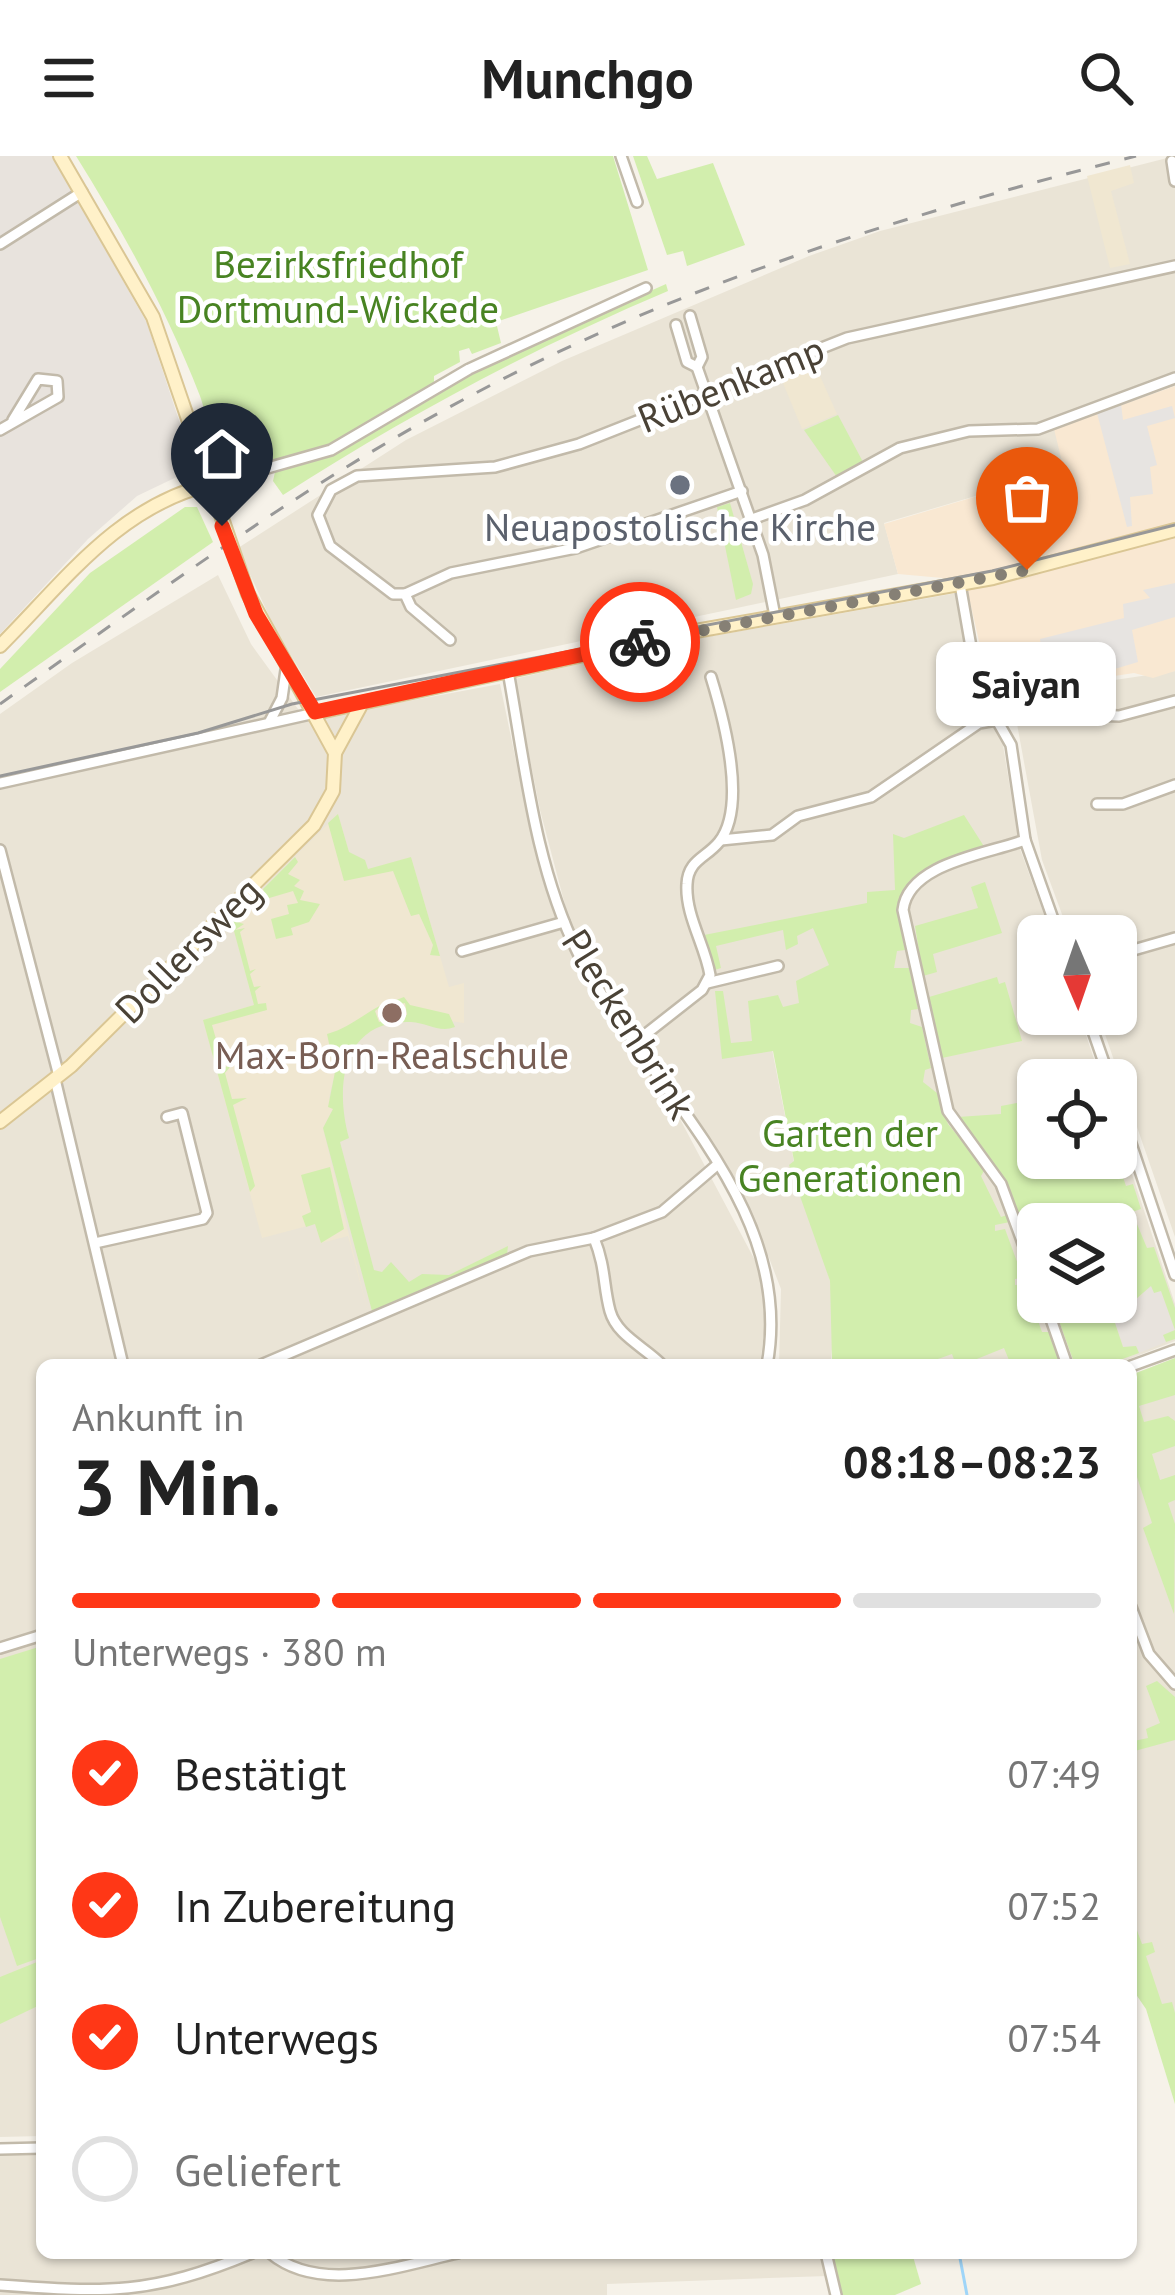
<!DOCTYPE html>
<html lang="de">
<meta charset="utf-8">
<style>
body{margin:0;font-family:"PT Sans",sans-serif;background:#f6f6f6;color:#222;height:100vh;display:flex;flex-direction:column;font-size:45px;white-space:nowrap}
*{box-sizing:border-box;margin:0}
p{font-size:39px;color:#767676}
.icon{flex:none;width:66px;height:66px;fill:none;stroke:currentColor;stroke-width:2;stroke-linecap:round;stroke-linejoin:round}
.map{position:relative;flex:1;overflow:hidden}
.sheet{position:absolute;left:36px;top:1203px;width:1101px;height:900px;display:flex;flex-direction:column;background:#fff;border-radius:18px;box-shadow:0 3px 9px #0004}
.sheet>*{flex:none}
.needle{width:78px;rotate:178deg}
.tools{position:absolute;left:1017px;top:759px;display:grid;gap:24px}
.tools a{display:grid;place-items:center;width:120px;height:120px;border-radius:18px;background:#fff;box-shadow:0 3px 9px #0004;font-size:60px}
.pin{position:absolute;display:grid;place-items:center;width:102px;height:102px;color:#fff;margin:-123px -51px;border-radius:50% 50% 50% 0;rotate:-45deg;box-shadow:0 0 12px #0007}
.pin .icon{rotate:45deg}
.courier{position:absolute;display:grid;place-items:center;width:120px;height:120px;margin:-60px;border:9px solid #ff3716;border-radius:50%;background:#fff;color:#222;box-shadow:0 3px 15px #0007}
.bubble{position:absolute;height:84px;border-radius:18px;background:#fff;box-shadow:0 3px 9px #0004;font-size:39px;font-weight:700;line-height:84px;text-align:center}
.summary em{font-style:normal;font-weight:700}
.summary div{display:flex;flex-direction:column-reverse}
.summary{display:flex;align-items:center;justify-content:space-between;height:204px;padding:0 36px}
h1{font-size:78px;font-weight:700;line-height:90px}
.bar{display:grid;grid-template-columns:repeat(4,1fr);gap:18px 12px;align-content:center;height:144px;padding:0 36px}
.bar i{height:15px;border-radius:9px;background:#e0e0e0}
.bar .active{background:#ff3716}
.bar p{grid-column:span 4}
ol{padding:0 36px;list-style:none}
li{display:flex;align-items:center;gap:36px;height:132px}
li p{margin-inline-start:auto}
li .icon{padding:12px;border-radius:50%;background:#ff3716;color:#fff;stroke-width:4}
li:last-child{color:#767676}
li i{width:66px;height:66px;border:6px solid #e0e0e0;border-radius:50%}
header{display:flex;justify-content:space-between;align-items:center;height:156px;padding:0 36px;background:#fff;font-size:54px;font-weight:700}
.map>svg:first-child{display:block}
.residential{fill:#eae4d6;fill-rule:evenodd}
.commercial{fill:#f9e8d2}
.industrial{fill:#e8e3dd}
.education{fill:#f0e7d1}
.green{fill:#d2eead}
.parking{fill:#e7e4e1}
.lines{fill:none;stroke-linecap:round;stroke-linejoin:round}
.stream{stroke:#9fd5f8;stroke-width:3}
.minor-casing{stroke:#c2baaa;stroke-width:14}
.secondary-casing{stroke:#dac694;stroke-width:16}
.minor{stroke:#fff;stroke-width:9}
.secondary{stroke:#fff1c9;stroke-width:12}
.tram{stroke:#989898;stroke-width:3}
.rail{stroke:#989898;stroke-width:3;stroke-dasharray:15 15;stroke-linecap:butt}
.done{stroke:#868075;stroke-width:12;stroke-dasharray:0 21.6}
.route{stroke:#ff3716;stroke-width:15}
.worship-dot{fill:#6b7280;stroke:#fff;stroke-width:4.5}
.education-dot{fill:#8d6e63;stroke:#fff;stroke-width:4.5}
.labels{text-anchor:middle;stroke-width:9;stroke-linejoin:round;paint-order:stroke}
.park-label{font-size:39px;fill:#488322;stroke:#fff}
.street-label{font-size:39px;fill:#4a4236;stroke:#fff}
.worship-label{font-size:39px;fill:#5b616d;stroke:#fff}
.education-label{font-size:39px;fill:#785e54;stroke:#fff}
</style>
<header><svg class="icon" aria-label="menu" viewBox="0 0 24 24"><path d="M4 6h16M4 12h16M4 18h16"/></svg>Munchgo<svg class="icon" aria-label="search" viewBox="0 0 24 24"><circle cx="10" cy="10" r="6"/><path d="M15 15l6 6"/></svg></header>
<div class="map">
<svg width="1175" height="2139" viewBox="0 0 1175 2139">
<rect width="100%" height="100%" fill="#f6f2e9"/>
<!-- residential -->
<g class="residential">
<path d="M1175,0V230L1107,250L1064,314L884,367L898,418L316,541L275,473L238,392L406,284L562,205L809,100L880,75Z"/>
<path d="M218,419L251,488L306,564L500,528L528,663L558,768L595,840L664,933L758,1110L766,1162L760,1209H42V1980L0,1981V558L72,507Z"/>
<path d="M957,437L976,549L1002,583L1020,693L1052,780H1038V858H1079L1101,924H1038V1002H1116V970L1175,1148V1185L1114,1209H921L852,801L772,893L794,1006L830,1125L835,1161L831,1204L779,1209L781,1133L752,1058L664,909L608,838L570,768L540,654L514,523L661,489ZM1038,1068H1116V1146H1038Z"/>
<path d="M998,506L1027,523L1049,520L1061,532L1175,515V1081L1098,858H1116V780H1070L1042,704L1017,568L988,531L984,507Z"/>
<path d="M1175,1202V1891L1131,1805V1219Z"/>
<path d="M42,1997V2097H821L827,2120L607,2128V2139H0V1999Z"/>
</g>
<!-- commercial -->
<path class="commercial" d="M1175,230V515L1153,522L1134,517L1075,526L984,507L965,424L898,418L884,368L1064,314L1054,273Z"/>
<!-- industrial -->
<g class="industrial">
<path d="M0,0H52L147,167L193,307L185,317L137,340L88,383L0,478Z"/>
<path d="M1152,1130L1161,1134L1175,1175L1164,1179L1166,1186L1139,1197L1136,1190L1124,1192L1110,1152L1117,1149L1116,1142L1136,1143L1143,1140L1141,1133Z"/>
</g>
<!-- education -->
<g class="education">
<path d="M1130,9L1134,27L1111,35L1130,108L1110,112L1087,20Z"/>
<path d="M812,202L837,258L802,273L778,215Z"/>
<path d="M338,658L355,717L411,701L449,831L464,827V867L408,859L354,873L335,916L329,942L333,953L323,972L368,1157L348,1080L321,1087L315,1068L262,1082L203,864L254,849L231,764Z"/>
</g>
<!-- green -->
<g class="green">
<path d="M76,0H613L648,114L496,166L501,187L472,198L469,192L459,195L460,206L434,220V227L339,287L230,316C211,304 208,261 200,240C167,155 124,77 76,0Z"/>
<path d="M633,0H647L657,23L713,7L745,89L687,110L683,95L667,99Z"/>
<path d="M666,128L668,135C533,192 406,260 283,339L273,325L275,316L337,295L491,206Z"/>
<path d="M838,259L863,306L837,321L804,274Z"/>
<path d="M730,347L753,428L751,438L736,444L717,351Z"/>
<path d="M185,351H197L213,386L0,536V513L90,417Z"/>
<path d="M338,658L349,696L365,704L368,713L411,701L440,800L430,799L433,789L419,758L411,760L393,715L344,725L328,667Z"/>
<path d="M964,659L985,692C921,715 886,715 905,794L897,795L894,812H909L918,853L911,854L910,867L922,871L931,912L925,914L923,926L937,937L948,968L985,1013L981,1020L1001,1061L1007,1059L1010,1066L995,1069V1075L1005,1073L1020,1114L1027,1113L1030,1120L1015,1123V1129L1031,1128L1026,1131L1042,1176H1050L1062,1209H1011L1004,1192L962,1209H956L952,1198L921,1209H820L832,1204L830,1125L789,1009L794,1005L773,895L722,903L715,835H723L731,887L752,885L748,845L778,839L783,851L799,847L796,825L829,809L813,772L797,780L798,788L786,794L783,774L716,790L721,812L715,814L704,779L867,747V736L895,734L893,678L904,682Z"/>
<path d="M295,701L298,706L288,718L300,724L294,730L304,735L300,744L320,748L309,766L291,772L293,779L276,783L271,763L289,758L287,749L298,747L293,735L266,743L263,733Z"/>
<path d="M985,726L1002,777L933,798L937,816L923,820L915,770L978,752L971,731Z"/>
<path d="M241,754L237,766L244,768L235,774L245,772L240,776L250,815L256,813L250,818L254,831L261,830L255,835L258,848L266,847L267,854L212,869L224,911L231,910L225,917L232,943L247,942L233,949L255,1030L250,1036L203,864L254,849L231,764Z"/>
<path d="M997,821L999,828L1005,826L1022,885L942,902L929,841Z"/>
<path d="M404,841L410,849L449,858L455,871C439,877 428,867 411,866C341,863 335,932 349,982L340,986L374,1114L382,1116L391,1106L409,1126L422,1118L449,1119L508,1090L507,1098L372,1155L323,972L333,953L328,951L335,916L327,878C352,871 365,856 386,847L375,855L379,866L407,859L405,847L392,850L391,846Z"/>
<path d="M1038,943V1001L1032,1004L1036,1017L1082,1002L1116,1000L1126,1030L1133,1028L1141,1053L1132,1056L1147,1092L1154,1091L1175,1152V1183L1166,1186L1163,1179L1175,1174L1161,1135L1154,1137L1151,1130L1136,1143L1116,1142V1068H1038V1109L1006,1024L958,961L1001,958V950Z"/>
<path d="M330,1011L344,1073L321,1087L315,1068L306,1071L302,1060L311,1056L301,1019Z"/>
<path d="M1116,1145L1117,1149L1110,1152L1123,1191L1136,1190L1139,1197L1106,1209H1075L1052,1146Z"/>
<path d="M1175,1202V1239L1139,1250L1144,1266L1168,1260L1175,1265V1290L1152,1298L1160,1324L1175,1319V1344L1168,1347L1175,1368L1174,1458L1143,1372L1152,1367L1137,1321L1131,1322V1219Z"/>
<path d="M42,1490V1801L17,1810L0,1761V1503Z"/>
<path d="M1157,1525L1175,1541V1584L1131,1596V1579L1134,1585L1148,1582L1146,1573L1160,1567L1146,1530Z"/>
<path d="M1131,1758L1142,1788L1152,1786L1155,1796L1146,1800L1162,1848L1172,1846L1175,1857V1948L1146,1853L1131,1831Z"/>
<path d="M42,1804V1848L0,1868V1821Z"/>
<path d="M829,2097H912L921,2128L895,2139H839Z"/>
</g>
<!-- parking -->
<g class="parking">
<path d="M1121,248L1123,264L1172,250L1175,262L1147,270L1157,309L1150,311L1153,338L1130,341L1132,370L1127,371L1097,257Z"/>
<path d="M1175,427V461L1132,474L1138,506L1061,529L1043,505L1040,483L1124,462L1123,448L1150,442L1143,434Z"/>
</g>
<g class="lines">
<!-- stream -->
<path class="stream" d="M959,2097L967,2139"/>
<defs>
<g id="minor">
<path d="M621,0L637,46"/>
<path d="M1172,5L1175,25"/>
<path d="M0,88L82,36"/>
<path d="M676,169L687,206L697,211L702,201L690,160"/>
<path d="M697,211L763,399L775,460"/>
<path d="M0,274L58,241L57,225L38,223L13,264"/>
<path d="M211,328L331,294L469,213L646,132"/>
<path d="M752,363L805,344L900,292L969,275L1038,273L1175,222"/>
<path d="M960,428L978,531L1011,589L1025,684L1059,780"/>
<path d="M405,438L451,417L576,392L742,335"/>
<path d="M450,484L411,451L405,438H393L330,390L318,359L331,334L357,320L495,311L579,288L847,182L1175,110"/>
<path d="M508,515C525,609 535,711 578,797C644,928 797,1047 767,1209"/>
<path d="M270,565L282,542L286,514"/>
<path d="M0,627L315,557"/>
<path d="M1097,648H1123L1175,629"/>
<path d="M721,684L772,679L798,660L871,641L979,567L1037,557L1119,560L1175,545"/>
<path d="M1025,684C988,698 908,707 903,754L948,955L1001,1028L1038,1128"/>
<path d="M0,694L59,920"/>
<path d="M462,795L564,766"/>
<path d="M1116,799L1175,782"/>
<path d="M707,827L778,810"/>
<path d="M1087,858L1110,924"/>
<path d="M637,885L702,834L710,819C705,789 685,759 687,728C688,704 706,702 719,686C748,650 723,560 711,521"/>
<path d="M55,923L123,1209"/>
<path d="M1116,943L1175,1119"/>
<path d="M95,1087L203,1063L207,1057L182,957L167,961"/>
<path d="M1045,1146L1067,1209"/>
<path d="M261,1209L529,1095L594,1082"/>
<path d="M662,1209C645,1191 617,1180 610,1155C603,1129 606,1112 594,1082L662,1056L717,1009"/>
<path d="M1131,1210L1175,1194"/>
<path d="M1131,1451L1149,1498L1175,1528"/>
<path d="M0,1492L42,1479"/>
<path d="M0,1993L42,1992"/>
<path d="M270,2097C320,2139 399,2110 458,2097"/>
<path d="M826,2097L836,2139"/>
<path d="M0,2129C108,2137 151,2139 252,2097"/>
</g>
<g id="secondary">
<path d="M0,490C64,426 118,350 211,328"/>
<path d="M315,557L690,476L993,422L1175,374"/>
<path d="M335,597L360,551"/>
<path d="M0,966L71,910L314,669L333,635L335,597L248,438L153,161L60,0"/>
</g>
</defs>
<!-- minor casing -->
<use href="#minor" class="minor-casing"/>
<!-- secondary casing -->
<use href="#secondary" class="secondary-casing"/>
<!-- minor -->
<use href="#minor" class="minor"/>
<!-- secondary -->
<use href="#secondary" class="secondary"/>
<!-- tram -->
<path class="tram" d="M0,620L198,577L292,548L992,415L1175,369"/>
<!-- rail -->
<path class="rail" d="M0,548C161,434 319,317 495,227C700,122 914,56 1136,0"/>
</g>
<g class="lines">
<!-- done -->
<path class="done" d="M640,486L1027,414"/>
<!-- route -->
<path class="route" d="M222,370L256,458L315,556L640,486"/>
</g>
<!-- markers -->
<circle class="worship-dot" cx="680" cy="329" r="12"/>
<circle class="education-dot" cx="392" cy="857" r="12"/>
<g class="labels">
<!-- park labels -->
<g class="park-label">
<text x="338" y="122">Bezirksfriedhof<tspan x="338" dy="45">Dortmund-Wickede</tspan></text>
<text x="850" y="991">Garten der<tspan x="850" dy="45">Generationen</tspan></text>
</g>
<!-- street labels -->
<g class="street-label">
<text transform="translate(731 228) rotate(-22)" y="14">Rübenkamp</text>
<text transform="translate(188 794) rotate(-45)" y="14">Dollersweg</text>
<text transform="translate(629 868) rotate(58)" y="14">Pleckenbrink</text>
</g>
<!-- worship labels -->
<g class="worship-label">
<text x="680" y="385">Neuapostolische Kirche</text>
</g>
<!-- education labels -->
<g class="education-label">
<text x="392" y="913">Max-Born-Realschule</text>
</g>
</g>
</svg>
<div class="tools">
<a><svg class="needle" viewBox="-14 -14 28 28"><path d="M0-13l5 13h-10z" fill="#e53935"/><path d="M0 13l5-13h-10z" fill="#767676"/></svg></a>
<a><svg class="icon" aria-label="locate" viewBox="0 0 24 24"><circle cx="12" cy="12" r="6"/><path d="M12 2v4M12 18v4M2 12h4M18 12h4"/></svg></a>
<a><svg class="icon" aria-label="layers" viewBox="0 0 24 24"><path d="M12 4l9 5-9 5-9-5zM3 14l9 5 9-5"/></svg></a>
</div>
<div class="pin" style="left:1027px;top:414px;background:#ea580c"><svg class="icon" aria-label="bag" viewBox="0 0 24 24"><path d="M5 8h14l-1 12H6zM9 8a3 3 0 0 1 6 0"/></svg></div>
<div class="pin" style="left:222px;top:370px;background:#1f2937"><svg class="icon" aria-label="home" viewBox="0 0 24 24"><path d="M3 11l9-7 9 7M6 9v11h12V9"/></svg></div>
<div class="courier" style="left:640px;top:486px"><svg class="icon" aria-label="bike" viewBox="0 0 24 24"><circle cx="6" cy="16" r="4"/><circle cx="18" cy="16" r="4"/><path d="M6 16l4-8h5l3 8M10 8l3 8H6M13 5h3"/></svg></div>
<div class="bubble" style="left:936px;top:486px;width:180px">Saiyan</div>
<section class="sheet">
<div class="summary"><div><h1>3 Min.</h1><p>Ankunft in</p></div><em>08:18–08:23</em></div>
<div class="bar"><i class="active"></i><i class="active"></i><i class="active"></i><i></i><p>Unterwegs · 380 m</p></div>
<ol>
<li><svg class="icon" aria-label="check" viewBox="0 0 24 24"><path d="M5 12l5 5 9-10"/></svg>Bestätigt<p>07:49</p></li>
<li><svg class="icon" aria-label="check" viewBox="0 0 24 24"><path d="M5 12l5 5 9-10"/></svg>In Zubereitung<p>07:52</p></li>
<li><svg class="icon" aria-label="check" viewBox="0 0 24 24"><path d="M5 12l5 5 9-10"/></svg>Unterwegs<p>07:54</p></li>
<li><i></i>Geliefert</li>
</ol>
</section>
</div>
